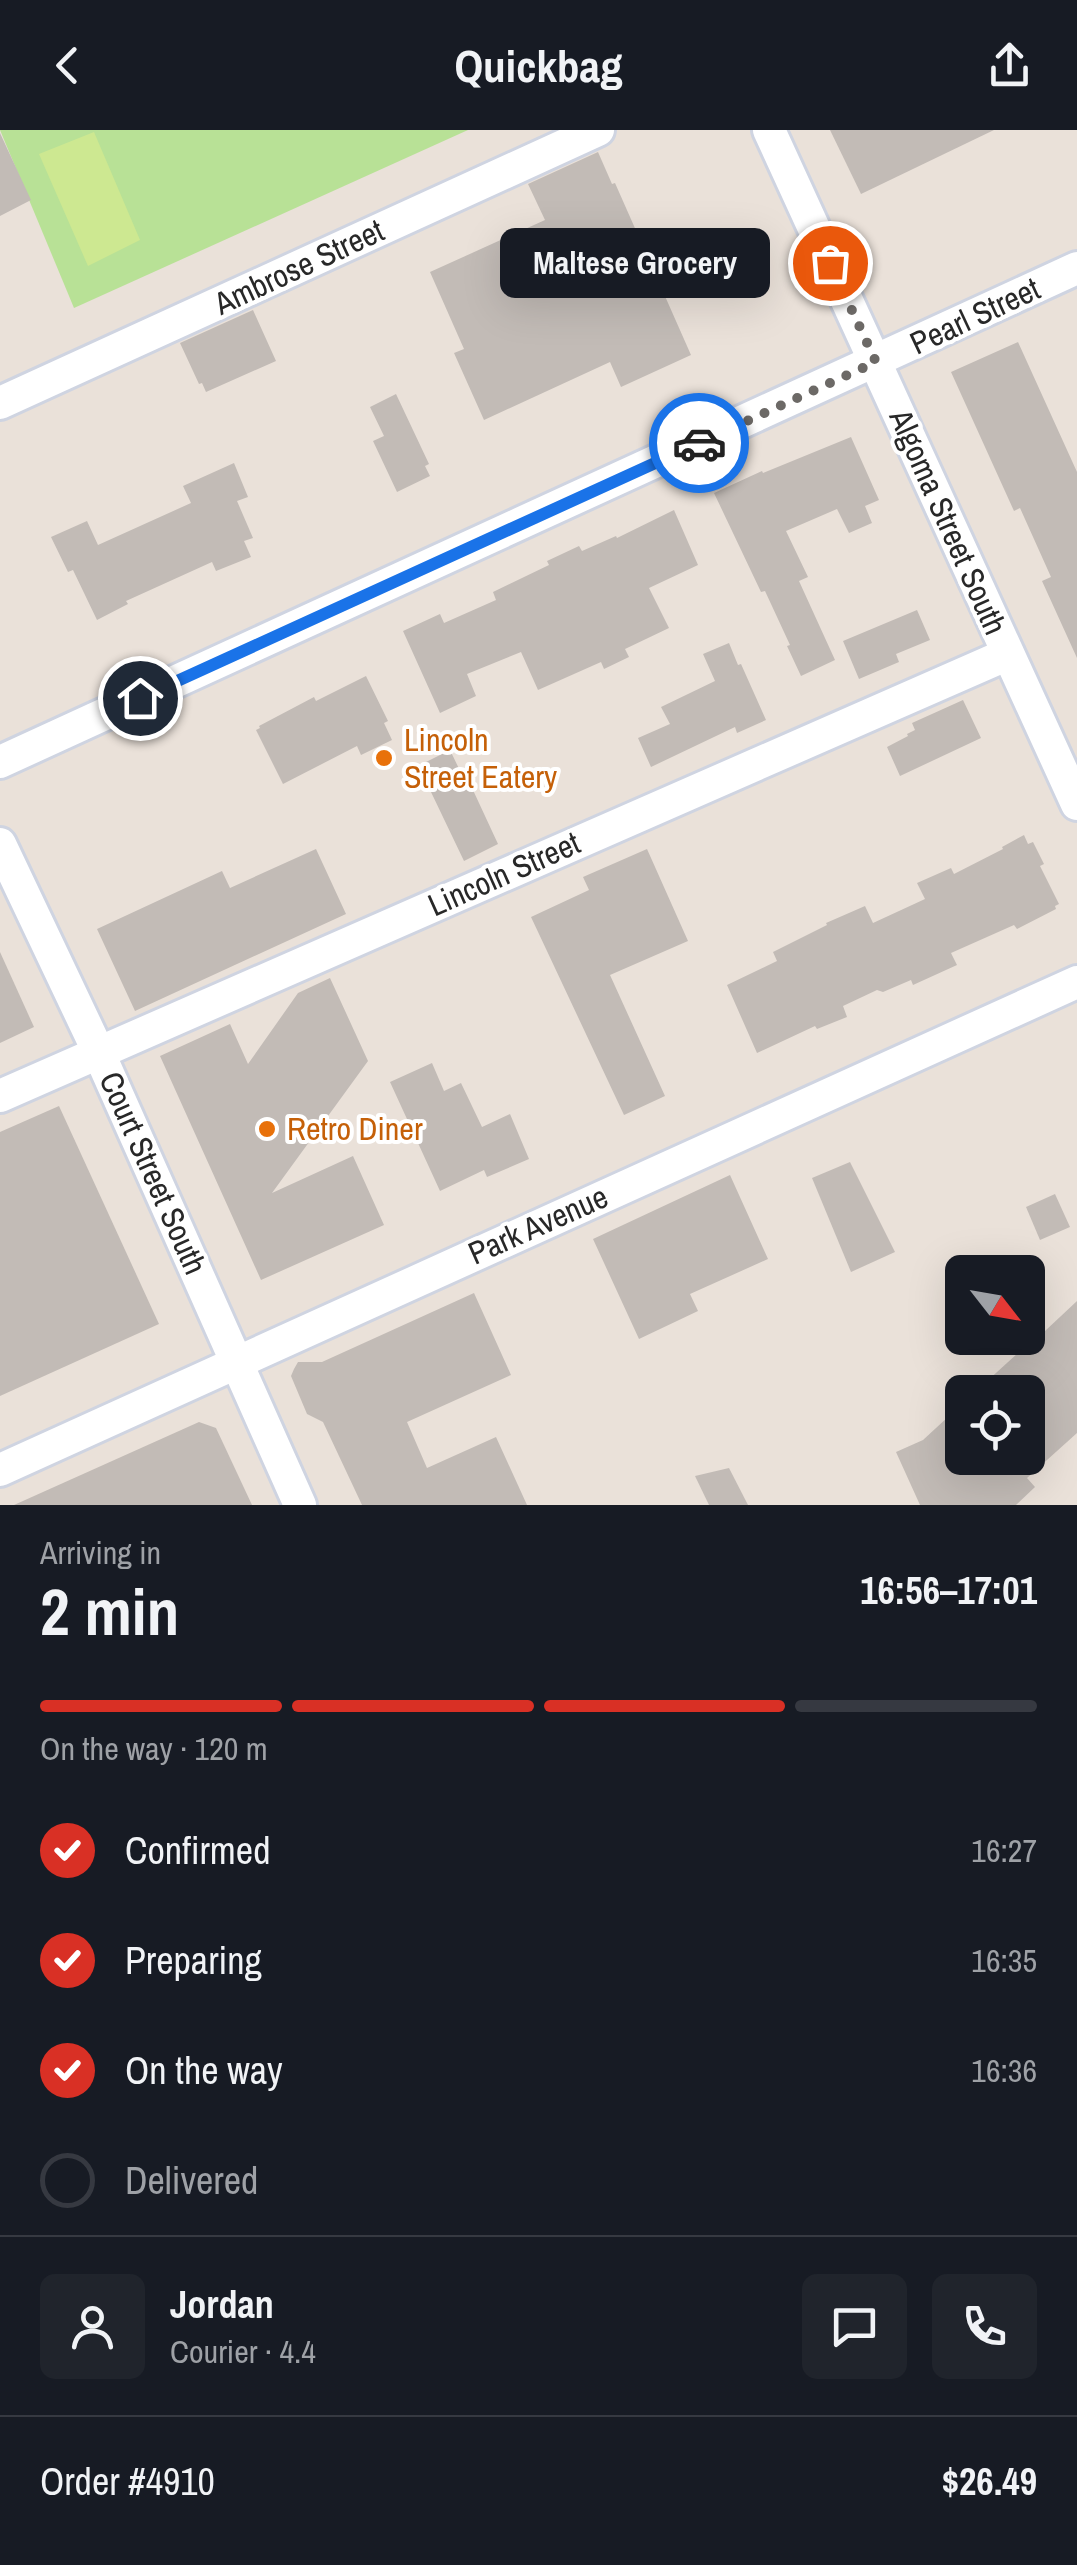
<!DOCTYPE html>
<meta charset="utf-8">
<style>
body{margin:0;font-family:"Archivo Narrow",sans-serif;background:#20242c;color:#f1f3f6;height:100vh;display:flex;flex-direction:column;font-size:38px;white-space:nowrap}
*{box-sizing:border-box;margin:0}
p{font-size:32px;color:#9ea1a6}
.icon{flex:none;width:55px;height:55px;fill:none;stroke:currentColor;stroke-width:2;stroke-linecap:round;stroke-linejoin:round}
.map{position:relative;height:1375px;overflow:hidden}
.sheet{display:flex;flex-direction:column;background:#171b24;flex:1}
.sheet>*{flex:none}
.needle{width:65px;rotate:121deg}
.fabs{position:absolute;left:945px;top:1125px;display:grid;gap:20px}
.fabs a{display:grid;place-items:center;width:100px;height:100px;border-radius:15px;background:#171b24;box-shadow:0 10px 40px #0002;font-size:50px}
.pin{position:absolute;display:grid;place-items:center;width:85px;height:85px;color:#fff;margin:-42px;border:5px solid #fff;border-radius:50%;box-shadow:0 2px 10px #0007}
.courier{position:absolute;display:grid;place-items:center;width:100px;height:100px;margin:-50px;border:8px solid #1a73e8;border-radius:50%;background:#fff;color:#222;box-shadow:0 2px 12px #0007}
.bubble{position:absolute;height:70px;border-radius:15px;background:#171b24;box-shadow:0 10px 40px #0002;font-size:32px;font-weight:800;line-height:70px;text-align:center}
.head em{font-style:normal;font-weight:800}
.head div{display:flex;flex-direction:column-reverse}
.head{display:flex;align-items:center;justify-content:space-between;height:170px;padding:0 40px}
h1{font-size:65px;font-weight:800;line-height:75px}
.bar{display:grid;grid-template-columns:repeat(4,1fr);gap:15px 10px;align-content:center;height:120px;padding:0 40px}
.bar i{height:12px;border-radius:8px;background:#363941}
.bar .active{background:#d93025}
.bar p{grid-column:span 4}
.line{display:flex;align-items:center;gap:25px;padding:0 40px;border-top:2px solid #363941}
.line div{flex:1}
.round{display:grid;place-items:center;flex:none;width:105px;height:105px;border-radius:15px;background:#20242c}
ol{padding:0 40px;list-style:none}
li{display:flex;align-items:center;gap:30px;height:110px}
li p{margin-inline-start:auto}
li .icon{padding:10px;border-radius:50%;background:#d93025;color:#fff;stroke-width:4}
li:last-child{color:#9ea1a6}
li i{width:55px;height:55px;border:5px solid #363941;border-radius:50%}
header{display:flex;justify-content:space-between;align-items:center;height:130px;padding:0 40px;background:#171b24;font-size:45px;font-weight:800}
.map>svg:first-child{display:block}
.green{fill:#b8e196}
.pitch{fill:#cde891}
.building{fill:#c2bbb6}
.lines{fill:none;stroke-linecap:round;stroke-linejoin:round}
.minor-casing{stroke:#cfd4e1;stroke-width:38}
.minor{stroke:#fff;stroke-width:32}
.done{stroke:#6c6966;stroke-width:10;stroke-dasharray:0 18}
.route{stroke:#1a73e8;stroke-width:12}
.food-dot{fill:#e8710a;stroke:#fff;stroke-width:4}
.labels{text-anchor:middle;stroke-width:8;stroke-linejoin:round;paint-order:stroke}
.street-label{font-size:32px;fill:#282828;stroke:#fff}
.food-label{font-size:32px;fill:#c56008;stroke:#fff;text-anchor:start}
</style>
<header><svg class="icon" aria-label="back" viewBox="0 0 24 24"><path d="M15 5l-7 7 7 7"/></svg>Quickbag<svg class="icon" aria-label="share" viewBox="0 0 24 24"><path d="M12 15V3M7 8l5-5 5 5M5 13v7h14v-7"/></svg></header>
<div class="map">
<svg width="1077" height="1375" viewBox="0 0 1077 1375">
<rect width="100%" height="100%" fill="#eae1d9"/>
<!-- green -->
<path class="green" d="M0,0H468L74,178Z"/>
<!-- pitch -->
<path class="pitch" d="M94,2L140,110L88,136L39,24Z"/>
<!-- building -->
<g class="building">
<path d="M830,0H994L861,64Z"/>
<path d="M0,3L31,70L0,86Z"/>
<path d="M598,22L612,54L615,53L691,225L621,257L610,232L484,290L454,223L464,219L430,142L545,90L528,54Z"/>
<path d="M253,180L276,231L206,262L202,253L199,254L180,213Z"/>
<path d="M1018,212L1077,342V528L1042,451L1051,447L1020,378L1014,381L951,242Z"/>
<path d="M396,264L429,334L425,336L430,346L397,362L373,311L384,306L370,277Z"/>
<path d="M851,307L879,370L865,376L872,393L849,403L837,379L786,401L808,447L799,451L835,530L801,546L787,516L790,515L765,461L761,462L714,363L762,341L763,343Z"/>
<path d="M234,333L248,367L237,371L253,408L244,411L251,427L216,441L212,432L126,471L128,474L97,490L73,440L68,442L51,407L87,391L98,415L191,373L183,356Z"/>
<path d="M674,380L698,435L649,458L669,498L625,519L629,527L604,539L601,532L538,560L521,522L467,544L476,566L440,583L403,501L440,484L444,493L496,470L493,462L549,435L547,431L579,416L582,421L616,406L617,408Z"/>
<path d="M917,480L930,510L896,524L899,532L859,549L843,511Z"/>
<path d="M729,513L738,535L741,534L766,590L737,603L735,597L651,637L638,608L670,594L661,577L715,551L703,524Z"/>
<path d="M366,546L388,591L384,593L392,610L361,625L357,616L283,654L256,600L260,598L259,596L314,567L316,571Z"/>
<path d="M963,570L981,608L900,646L887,617L908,606L907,604L915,600L912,593Z"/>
<path d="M450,620L463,647L466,645L498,714L464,731L431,662L434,660L422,634Z"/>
<path d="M1024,705L1028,714L1033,712L1044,734L1040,736L1059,774L1055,776L1056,779L1017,799L1014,795L951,823L957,835L913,855L911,850L883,862L877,860L843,876L847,887L817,899L815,896L757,923L727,855L777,831L773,822L827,795L826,793L865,776L873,793L925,769L917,753L951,738L954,744L1003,719L1002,717Z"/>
<path d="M316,719L346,784L135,881L97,799L222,741L230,758Z"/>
<path d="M647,719L688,811L610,845L665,966L624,985L531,787L589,760L583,747Z"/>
<path d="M0,822L34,897L0,913Z"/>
<path d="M330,848L368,931L272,1063L353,1026L384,1095L261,1150L160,926L230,894L248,934L298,863Z"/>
<path d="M432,933L444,961L461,953L482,997L510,984L529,1029L487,1047L484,1040L440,1061L390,952Z"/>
<path d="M59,976L159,1194L0,1266V1002Z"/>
<path d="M850,1032L895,1122L851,1142L812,1048Z"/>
<path d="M730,1045L768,1129L690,1164L698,1181L639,1209L593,1109Z"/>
<path d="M1055,1064L1070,1097L1040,1110L1026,1077Z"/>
<path d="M474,1163L511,1245L407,1292L427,1338L496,1307L527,1375H362L323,1292L307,1284L291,1246L294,1239L298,1232H322Z"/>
<path d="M1077,1171V1303L1027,1348L1035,1357L1016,1375H920L896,1322L923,1310L962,1274V1328H1028V1262H975L1028,1214V1181L1045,1201Z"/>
<path d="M199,1292L216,1298L252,1375H14Z"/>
<path d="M729,1338L748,1375H709L695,1346Z"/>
</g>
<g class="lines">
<defs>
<g id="minor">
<path d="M769,0L1077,674"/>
<path d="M0,273L598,0"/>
<path d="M0,632L1077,138"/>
<path d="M0,714L98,921L300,1375"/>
<path d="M0,966L1008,524"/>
<path d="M0,1340L1077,852"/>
</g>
</defs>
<!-- minor casing -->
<use href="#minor" class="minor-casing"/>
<!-- minor -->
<use href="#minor" class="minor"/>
</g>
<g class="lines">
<!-- done -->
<path class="done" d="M699,313L876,232L830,133"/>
<!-- route -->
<path class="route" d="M140,568L699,313"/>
</g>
<!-- markers -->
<g class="food-dot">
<circle cx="384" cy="628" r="10"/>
<circle cx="267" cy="999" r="10"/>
</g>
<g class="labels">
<!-- street labels -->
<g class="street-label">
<text transform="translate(299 137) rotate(-25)" y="11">Ambrose Street</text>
<text transform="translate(975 186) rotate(-25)" y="11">Pearl Street</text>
<text transform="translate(948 392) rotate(66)" y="11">Algoma Street South</text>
<text transform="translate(504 744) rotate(-24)" y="11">Lincoln Street</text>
<text transform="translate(153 1043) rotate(66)" y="11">Court Street South</text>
<text transform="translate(538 1095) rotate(-24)" y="11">Park Avenue</text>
</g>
<!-- food labels -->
<g class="food-label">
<text x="404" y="621">Lincoln<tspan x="404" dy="37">Street Eatery</tspan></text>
<text x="287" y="1010">Retro Diner</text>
</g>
</g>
</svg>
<div class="fabs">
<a><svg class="needle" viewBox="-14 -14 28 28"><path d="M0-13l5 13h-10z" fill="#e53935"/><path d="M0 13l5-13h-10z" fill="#9ea1a6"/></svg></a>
<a><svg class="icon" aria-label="locate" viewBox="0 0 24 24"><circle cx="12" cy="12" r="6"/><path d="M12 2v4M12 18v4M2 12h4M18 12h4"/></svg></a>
</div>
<div class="pin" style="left:830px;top:133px;background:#ea580c"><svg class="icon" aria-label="bag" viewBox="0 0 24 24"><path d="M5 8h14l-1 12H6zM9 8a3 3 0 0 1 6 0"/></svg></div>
<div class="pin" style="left:140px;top:568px;background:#1f2937"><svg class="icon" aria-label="home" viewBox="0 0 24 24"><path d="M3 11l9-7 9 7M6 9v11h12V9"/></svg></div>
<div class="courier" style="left:699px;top:313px"><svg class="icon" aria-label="car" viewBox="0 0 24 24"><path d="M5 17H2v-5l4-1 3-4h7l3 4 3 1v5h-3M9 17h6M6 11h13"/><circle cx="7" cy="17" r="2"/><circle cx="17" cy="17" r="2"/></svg></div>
<div class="bubble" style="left:500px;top:98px;width:270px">Maltese Grocery</div>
</div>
<section class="sheet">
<div class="head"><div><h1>2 min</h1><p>Arriving in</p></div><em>16:56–17:01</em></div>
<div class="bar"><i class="active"></i><i class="active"></i><i class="active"></i><i></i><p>On the way · 120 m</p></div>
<ol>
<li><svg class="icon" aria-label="check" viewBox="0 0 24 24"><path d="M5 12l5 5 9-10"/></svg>Confirmed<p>16:27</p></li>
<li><svg class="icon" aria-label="check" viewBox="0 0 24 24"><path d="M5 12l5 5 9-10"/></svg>Preparing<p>16:35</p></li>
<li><svg class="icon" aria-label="check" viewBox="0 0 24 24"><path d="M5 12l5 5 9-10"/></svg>On the way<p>16:36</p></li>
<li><i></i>Delivered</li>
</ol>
<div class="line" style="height:180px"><a class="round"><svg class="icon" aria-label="person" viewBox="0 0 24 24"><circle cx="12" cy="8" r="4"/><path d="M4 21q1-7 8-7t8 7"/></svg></a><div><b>Jordan</b><p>Courier · 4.4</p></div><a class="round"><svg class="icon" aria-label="chat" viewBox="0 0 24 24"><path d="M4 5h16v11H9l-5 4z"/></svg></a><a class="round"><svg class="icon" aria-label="phone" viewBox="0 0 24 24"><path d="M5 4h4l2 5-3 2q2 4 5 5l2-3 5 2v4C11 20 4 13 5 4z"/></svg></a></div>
<div class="line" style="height:130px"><div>Order #4910</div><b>$26.49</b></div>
</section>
